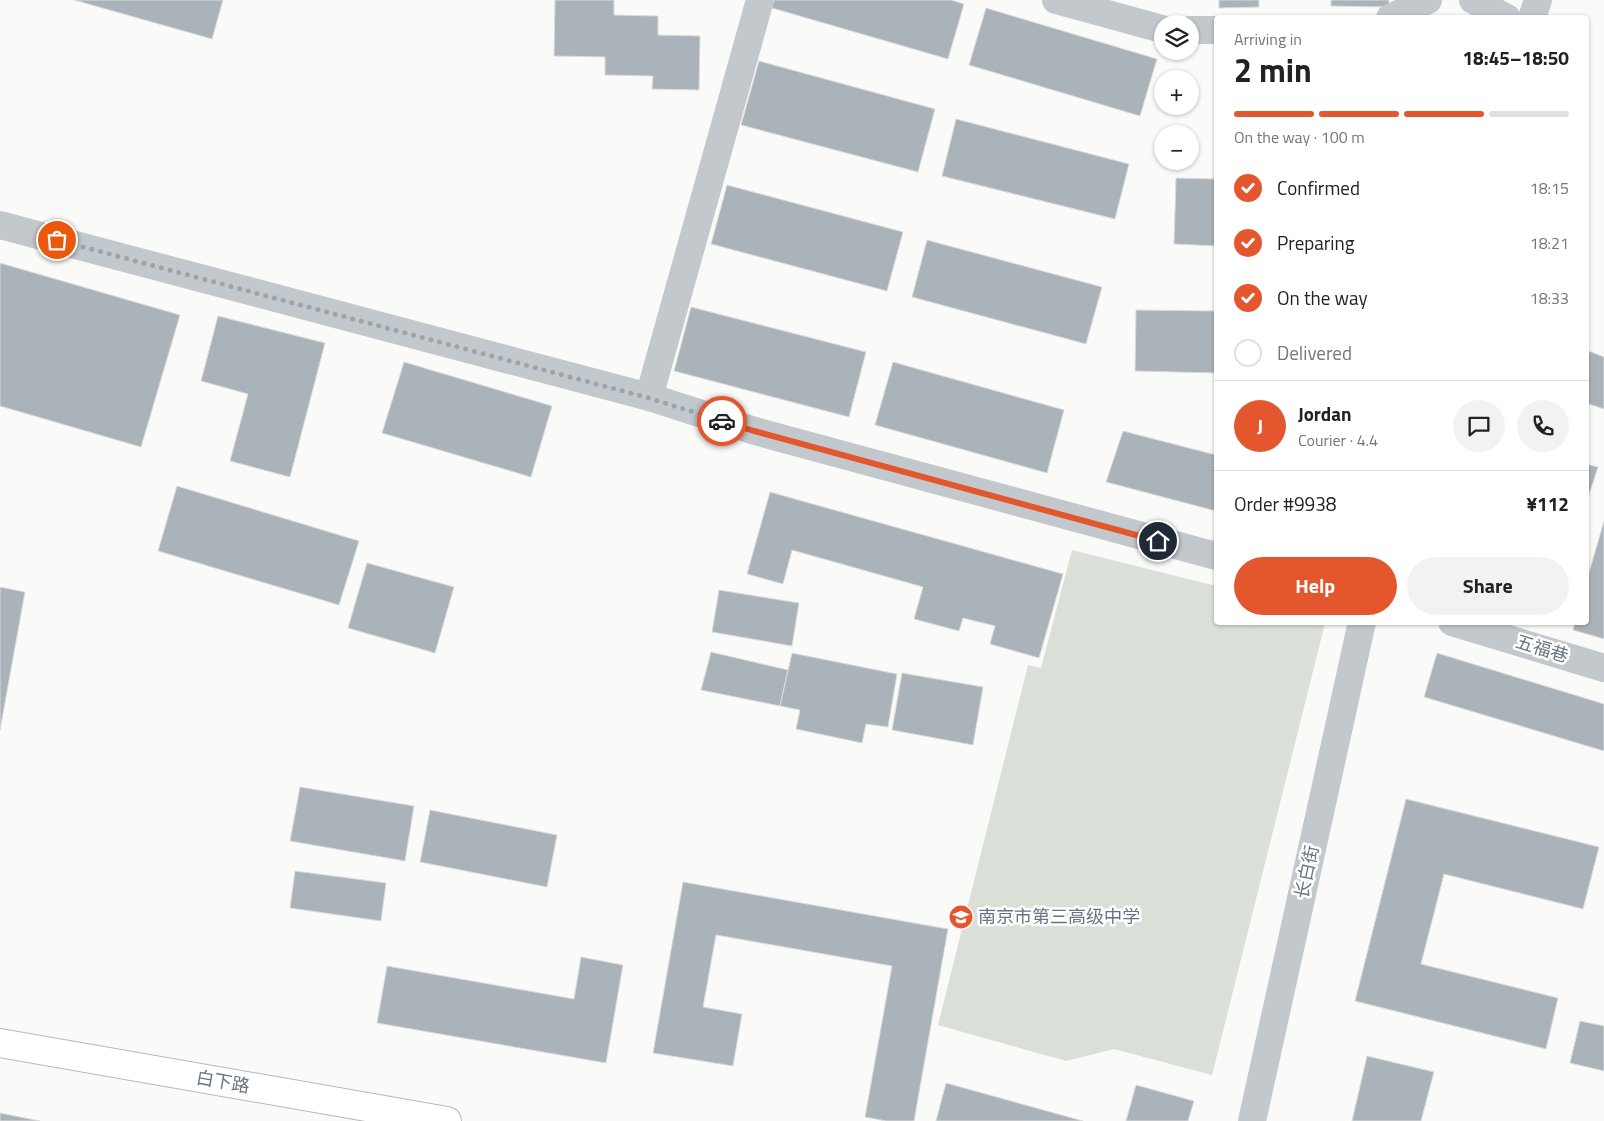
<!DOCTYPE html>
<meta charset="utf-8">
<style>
body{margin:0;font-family:"Titillium Web","Noto Sans SC",sans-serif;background:#f2f2f2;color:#222;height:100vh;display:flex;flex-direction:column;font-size:19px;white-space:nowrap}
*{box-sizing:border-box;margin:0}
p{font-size:16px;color:#767676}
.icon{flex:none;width:28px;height:28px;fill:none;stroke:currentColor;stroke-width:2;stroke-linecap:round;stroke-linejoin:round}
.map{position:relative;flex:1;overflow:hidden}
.panel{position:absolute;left:1214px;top:15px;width:375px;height:610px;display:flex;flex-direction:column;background:#fff;border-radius:5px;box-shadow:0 1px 4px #0004}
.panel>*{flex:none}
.tools{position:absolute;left:1154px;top:15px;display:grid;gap:10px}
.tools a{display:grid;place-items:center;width:45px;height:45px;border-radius:50%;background:#fff;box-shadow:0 1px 4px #0004;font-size:25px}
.pin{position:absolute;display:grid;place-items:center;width:42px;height:42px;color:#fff;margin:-21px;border:2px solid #fff;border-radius:50%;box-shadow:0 1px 5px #0007}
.courier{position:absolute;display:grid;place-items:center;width:50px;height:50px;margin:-25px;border:4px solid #e4572e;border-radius:50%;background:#fff;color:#222;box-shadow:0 1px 6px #0007}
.head em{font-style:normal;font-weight:700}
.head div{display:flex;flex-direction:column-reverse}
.head{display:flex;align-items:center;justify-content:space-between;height:85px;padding:0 20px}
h1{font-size:32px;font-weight:700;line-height:38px}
.bar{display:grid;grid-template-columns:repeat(4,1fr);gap:8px 5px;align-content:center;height:60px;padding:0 20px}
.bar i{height:6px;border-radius:4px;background:#e0e0e0}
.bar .on{background:#e4572e}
.bar p{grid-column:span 4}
.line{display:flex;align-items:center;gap:12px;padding:0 20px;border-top:1px solid #e0e0e0}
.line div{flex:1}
.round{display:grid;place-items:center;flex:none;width:52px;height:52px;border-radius:26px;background:#f2f2f2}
ol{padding:0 20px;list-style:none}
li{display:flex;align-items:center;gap:15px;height:55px}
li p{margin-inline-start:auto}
li .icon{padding:5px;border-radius:50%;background:#e4572e;color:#fff;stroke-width:4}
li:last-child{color:#767676}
li i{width:28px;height:28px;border:2px solid #e0e0e0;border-radius:50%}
.button{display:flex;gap:10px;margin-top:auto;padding:10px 20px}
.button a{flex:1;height:58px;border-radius:30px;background:#e4572e;color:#fff;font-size:20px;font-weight:700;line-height:58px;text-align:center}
.button a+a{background:#f2f2f2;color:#222}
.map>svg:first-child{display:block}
.green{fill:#dadfd7}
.building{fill:#aab3b9;stroke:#dcdcda}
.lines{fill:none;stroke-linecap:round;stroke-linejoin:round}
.major-casing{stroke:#b5babe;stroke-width:30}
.minor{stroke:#c3c8cc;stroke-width:28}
.major{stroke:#fff;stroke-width:28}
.done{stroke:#99a4ac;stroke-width:5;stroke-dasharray:0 9}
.route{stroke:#e4572e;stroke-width:6}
.labels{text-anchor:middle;stroke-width:5;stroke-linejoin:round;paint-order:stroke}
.street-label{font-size:18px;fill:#657683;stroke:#fff}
.poi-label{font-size:18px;fill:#657683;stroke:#fff;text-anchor:start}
</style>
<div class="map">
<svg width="1604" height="1121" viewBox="0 0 1604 1121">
<rect width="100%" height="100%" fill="#fafaf8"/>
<!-- green -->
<path class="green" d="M1072,550L1216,586V622L1325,623L1212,1075L1114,1049L1066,1061L938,1025L1028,665L1041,668Z"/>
<!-- building -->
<g class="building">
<path d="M74,0H223L212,39Z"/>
<path d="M555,0H614V15L658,16V35L700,36L699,90L652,89L653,76L605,75V57L554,56Z"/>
<path d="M774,0H951L964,4L948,59L772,8Z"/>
<path d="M1219,0H1259V7L1219,8Z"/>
<path d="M1331,0H1389V7L1331,6Z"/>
<path d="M986,8L1157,59L1140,116L969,65Z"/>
<path d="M759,61L935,109L918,172L741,125Z"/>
<path d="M956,119L1129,164L1115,219L942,176Z"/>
<path d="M1176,178L1216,179V246L1174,244Z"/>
<path d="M727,185L903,232L887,291L711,244Z"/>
<path d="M927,240L1102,287L1086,344L912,297Z"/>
<path d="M0,263L180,315L141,447L0,406Z"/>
<path d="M691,307L866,352L849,417L674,371Z"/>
<path d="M1136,310L1216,311V373L1135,371Z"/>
<path d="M218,316L325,343L290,477L230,461L248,394L201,381Z"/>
<path d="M1586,350L1604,357V409L1586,403Z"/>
<path d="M404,362L552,406L531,477L382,433Z"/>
<path d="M893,362L1064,410L1047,473L875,425Z"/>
<path d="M1123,431L1216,455V511L1106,482Z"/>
<path d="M1586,464L1598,467L1586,504Z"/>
<path d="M177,486L359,541L339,605L158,551Z"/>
<path d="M770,492L1063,574L1039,658L990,644L995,626L963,618L959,631L914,619L923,587L792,550L783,584L747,574Z"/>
<path d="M1604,521V639L1573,630L1575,622H1586V583Z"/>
<path d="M367,563L454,587L435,653L348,628Z"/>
<path d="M0,587L25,592L0,730Z"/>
<path d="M719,590L799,603L792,646L712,632Z"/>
<path d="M711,652L788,670L780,706L701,690Z"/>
<path d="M792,653L897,674L888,727L866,724L862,743L796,729L800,710L780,706Z"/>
<path d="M1437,653L1604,704V751L1424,697Z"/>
<path d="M902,673L983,687L973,745L892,730Z"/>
<path d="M300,787L414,806L405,861L290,841Z"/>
<path d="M1406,799L1599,847L1583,909L1444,874L1421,964L1558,998L1546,1049L1355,1001Z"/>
<path d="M430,810L557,835L547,887L420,862Z"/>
<path d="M295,871L386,883L381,921L290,908Z"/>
<path d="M683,882L948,929L914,1121H886L865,1117L892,966L716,935L703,1007L742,1014L733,1066L653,1053Z"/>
<path d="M581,957L623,965L606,1063L377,1023L387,966L574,999Z"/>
<path d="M1580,1021L1604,1026V1071L1570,1063Z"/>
<path d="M1367,1056L1434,1072L1421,1121H1352Z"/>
<path d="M946,1083L1083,1121H936Z"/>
<path d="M1136,1085L1194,1101L1188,1121H1126Z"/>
<path d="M0,1113L40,1121H0Z"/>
</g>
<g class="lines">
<defs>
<path id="major" d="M0,1043L447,1121"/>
</defs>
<!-- major casing -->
<use href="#major" class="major-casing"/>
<!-- minor -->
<g class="minor">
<path d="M1056,0L1162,29"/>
<path d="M1473,0L1507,18"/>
<path d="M1390,18L1428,0"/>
<path d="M1532,18L1538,0"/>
<path d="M1190,30H1216"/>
<path d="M0,225L649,397L755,431L1216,556"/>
<path d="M649,397L760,0"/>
<path d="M1452,622L1604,668"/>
<path d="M1252,1121L1362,622"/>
</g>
<!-- major -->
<use href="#major" class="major"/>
</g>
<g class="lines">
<!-- done -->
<path class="done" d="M57,240L649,398L722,421"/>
<!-- route -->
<path class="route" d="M722,421L754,431L1158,541"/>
</g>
<!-- icons -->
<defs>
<symbol id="school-disc" viewBox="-11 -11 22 22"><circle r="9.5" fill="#e4572e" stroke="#fff"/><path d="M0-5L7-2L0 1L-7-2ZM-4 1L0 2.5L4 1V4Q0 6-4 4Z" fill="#fff"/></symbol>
</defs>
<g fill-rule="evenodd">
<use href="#school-disc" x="947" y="903" width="28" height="28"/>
</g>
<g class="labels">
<!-- street labels -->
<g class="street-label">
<text transform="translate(1542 649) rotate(17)" y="6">五福巷</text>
<text transform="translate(1307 872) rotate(-78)" y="6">长白街</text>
<text transform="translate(223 1082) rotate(10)" y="6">白下路</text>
</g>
<!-- poi labels -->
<g class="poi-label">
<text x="978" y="923">南京市第三高级中学</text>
</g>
</g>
</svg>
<div class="tools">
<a><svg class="icon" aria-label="layers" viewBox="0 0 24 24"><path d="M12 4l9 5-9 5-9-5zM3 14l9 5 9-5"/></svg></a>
<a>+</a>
<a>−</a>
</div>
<div class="pin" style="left:57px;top:240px;background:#ea580c"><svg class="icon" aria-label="bag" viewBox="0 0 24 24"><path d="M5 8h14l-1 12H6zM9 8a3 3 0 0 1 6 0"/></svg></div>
<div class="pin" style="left:1158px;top:541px;background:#1f2937"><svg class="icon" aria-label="home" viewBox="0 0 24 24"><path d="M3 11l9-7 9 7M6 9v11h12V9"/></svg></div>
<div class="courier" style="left:722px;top:421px"><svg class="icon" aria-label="car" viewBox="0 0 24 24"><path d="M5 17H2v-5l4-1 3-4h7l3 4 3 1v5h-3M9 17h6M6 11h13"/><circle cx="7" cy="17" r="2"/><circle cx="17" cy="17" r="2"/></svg></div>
<section class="panel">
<div class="head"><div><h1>2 min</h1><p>Arriving in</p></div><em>18:45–18:50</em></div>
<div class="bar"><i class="on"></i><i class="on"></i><i class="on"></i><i></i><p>On the way · 100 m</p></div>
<ol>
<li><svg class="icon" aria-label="check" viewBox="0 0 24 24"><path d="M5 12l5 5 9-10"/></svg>Confirmed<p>18:15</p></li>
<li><svg class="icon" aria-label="check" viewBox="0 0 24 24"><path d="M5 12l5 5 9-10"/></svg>Preparing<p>18:21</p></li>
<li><svg class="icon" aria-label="check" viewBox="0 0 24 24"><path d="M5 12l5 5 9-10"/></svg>On the way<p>18:33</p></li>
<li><i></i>Delivered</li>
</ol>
<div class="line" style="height:90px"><b class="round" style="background:#e4572e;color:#fff">J</b><div><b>Jordan</b><p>Courier · 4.4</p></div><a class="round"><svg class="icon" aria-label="chat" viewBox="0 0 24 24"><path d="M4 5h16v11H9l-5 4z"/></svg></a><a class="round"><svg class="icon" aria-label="phone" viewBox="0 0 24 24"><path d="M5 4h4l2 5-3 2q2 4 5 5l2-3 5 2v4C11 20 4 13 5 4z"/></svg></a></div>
<div class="line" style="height:65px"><div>Order #9938</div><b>¥112</b></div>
<div class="button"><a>Help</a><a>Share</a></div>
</section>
</div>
